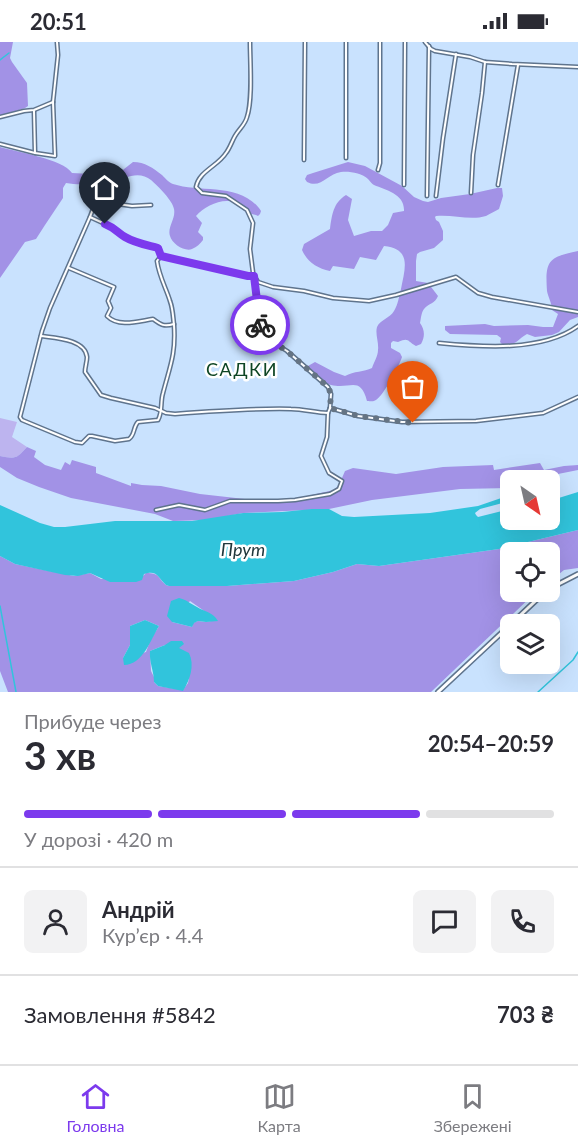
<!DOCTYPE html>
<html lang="uk">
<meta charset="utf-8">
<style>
body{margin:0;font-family:Lato,sans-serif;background:#f2f2f3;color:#2b2b33;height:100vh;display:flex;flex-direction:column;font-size:22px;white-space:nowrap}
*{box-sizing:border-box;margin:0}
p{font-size:20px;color:#7c7c81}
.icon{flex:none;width:33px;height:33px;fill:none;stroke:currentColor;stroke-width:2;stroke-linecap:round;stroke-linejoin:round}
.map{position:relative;height:650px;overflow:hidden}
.side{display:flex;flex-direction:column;background:#fff;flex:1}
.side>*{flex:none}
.needle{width:39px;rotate:146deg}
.tools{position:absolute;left:500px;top:428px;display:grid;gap:12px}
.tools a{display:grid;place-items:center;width:60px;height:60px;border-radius:9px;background:#fff;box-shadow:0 6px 24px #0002;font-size:30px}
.pin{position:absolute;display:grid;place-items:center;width:51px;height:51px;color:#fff;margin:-62px -26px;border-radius:50% 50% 50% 0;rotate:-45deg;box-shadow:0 0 6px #0007}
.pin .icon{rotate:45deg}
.courier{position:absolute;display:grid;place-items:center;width:60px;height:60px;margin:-30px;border:4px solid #7c3aed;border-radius:50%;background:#fff;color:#222;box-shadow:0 2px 8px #0007}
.summary em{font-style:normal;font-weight:700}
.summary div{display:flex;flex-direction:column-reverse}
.summary{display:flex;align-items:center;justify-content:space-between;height:102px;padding:0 24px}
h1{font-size:39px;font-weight:700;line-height:45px}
.bar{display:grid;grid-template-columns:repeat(4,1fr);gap:9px 6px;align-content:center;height:72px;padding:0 24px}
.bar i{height:8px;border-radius:4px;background:#e1e1e2}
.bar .active{background:#7c3aed}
.bar p{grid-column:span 4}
.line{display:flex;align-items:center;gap:15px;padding:0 24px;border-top:2px solid #e1e1e2}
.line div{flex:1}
.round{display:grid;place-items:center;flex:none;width:63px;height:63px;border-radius:9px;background:#f2f2f3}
.status{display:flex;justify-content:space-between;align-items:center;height:42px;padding:0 30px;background:#fff;direction:ltr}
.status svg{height:16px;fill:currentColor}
.dock{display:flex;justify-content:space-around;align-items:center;height:84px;border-top:2px solid #e1e1e2;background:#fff;font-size:16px;color:#7c7c81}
.dock a{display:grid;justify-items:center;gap:3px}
.dock .active{color:#7c3aed}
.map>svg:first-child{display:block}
.green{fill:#bdb4ef}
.forest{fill:#a292e6;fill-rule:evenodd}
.water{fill:#31c4dc}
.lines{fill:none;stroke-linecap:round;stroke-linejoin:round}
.stream{stroke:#31c4dc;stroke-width:1.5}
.minor-casing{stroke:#5f748d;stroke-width:5}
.tertiary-casing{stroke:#5f748d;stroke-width:6}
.minor{stroke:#fff;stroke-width:2}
.tertiary{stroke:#fff;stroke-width:3}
.done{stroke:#657484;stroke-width:6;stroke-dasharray:0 10.8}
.route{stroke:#7c3aed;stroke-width:8}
.labels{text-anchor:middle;stroke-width:5;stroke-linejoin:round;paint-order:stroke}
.neighbourhood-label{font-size:18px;letter-spacing:1.5px;fill:#0e4524;stroke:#fff}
.water-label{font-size:18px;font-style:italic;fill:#20373c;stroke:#fff}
</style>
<div class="status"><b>20:51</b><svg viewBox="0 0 49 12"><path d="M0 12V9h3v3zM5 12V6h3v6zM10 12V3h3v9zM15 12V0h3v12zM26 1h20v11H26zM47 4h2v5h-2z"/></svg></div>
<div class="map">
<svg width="578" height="650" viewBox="0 0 578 650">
<rect width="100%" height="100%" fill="#c9e2fe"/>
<!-- green -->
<path class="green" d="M0,376L17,380L12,395L27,405C16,417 16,417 0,414Z"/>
<!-- forest -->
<g class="forest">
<path d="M0,0H13L10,16L12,20L27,41L28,64L25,66L0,74Z"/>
<path d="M0,105C17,110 63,117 72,131L111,133L119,131L133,120C145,120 153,126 162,133C166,137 168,140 173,142C200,151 242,140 261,169L260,172L258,174C254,172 251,172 248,171C243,169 241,164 236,161C223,155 205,164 196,174L202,181L198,190L203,195V198C200,202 197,205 192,207C185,210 172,202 170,194C167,185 176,177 174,167C173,159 158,144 151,138C144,132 134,132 125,136C120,138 119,141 113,142C107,143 100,142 94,142C85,142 76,143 66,141L63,146V156L45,183L36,197L25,200L0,236Z"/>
<path d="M348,120L365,124L402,144L414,155L423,159L428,160L441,156L470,152L497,146H502L503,154L499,167C495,169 490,172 486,174C470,179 452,172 436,174L435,175L436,178L439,180L443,189V198L434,206L420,210L417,212L416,219V239L428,241L438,254C435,262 429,261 424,267C421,271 421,277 420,281C425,288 425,295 421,302L416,304C407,299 409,295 398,300L393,299L391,301V306L400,311L402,315C399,324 384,353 376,358C373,360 371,359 367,359C360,333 350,348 331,343C323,341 314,331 308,324L315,320L334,330L345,334C354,329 364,330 372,326C374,320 378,314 378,308C379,301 375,292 377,285C380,278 390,276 394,269C398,263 399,254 401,247C405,226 412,207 384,204L376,218L360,215L354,227L333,224L330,229C317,226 308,221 302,208L304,202L330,187C332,173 333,161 346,153L352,157L348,178L354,194L371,189H382L388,183L393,171L404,169C405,152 386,148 374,143C372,142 370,139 368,137C362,131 349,129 341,130C327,132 321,147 307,140L305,137L307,133L313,131Z"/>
<path d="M578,209V275L570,278L559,290L552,293L535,295L527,292C516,298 518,303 503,303L500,300L501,296L497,293L450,292L445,288V284L485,282L494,284L528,283L543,285H553L558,272L552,268C552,261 548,255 547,249C545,219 548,215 578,209Z"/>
<path d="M27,405L36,409L34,415L45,423L61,428L65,420L70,423L72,418L96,425V431L131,444V441L142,443L161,444L200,452L264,459L294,457L334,448L339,443L345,429L353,426L396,432L443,425L493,423L494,428L540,421L544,428L564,424L578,423V428L558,432L544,438H510V446L460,447L372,458L329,467L243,471L208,478L173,479L155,472L71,456L39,445L17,436L0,425V414C16,417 16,417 27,405Z"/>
<path d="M578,488V526L564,528L549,540V510H510V549H537L431,650H8L0,629V514L15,522L74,534L90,531L101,537L143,534L146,531C160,531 157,535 166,543L169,544H227L294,539L333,530L357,522L379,524L499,507ZM190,559L217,578L206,580L198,579L193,581L192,585L172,580ZM145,578L159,584L150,599L146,610L123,616L130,603V584ZM165,603L178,606L189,636L188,641L183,648L158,644L154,640V635L151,629L150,609Z"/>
</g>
<!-- water -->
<g class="water">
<path d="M578,450V488L499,507L379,524L357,522L333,530L294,539L227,544H169L166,543C157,535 158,528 144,532L142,538L136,540H110L90,531L78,534L65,533L15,522L0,514V463L40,481L54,485H65L115,479H192L243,471L282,470L312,467H329L342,474L354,475L430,471L478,464L510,453V459L480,467L475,471L476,473L478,475L510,467V477H549V459Z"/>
<path d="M179,556C189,559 189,561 197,565C205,570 213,570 218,579L206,580L198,579L194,581L192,585L172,580L167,574L171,559Z"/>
<path d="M145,578L159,584C151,597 143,623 124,623L123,616L130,603V584Z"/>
<path d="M171,599H182L184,602L179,606L189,611C195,623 190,638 183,649L158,644L154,640C154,629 149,620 150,609L165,603Z"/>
</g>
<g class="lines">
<!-- stream -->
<g class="stream">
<path d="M0,18L9,11"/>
<path d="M0,564L16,650"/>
<path d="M538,650L573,618L578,610"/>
</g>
<defs>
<g id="minor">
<path d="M250,0C250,19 253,58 247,75C245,83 239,87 235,94C232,99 230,106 226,111C218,124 199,129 196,145L202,151L226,154L247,168L253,181L250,207L260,285L270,298L287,309L328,345L331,352L330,366"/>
<path d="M425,0L431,7L435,9L470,15L485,20L512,22L578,25"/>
<path d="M34,69L35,111"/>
<path d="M0,75L24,69L34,68L53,60"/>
<path d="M0,102L35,111L55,114L53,60L58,13L57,0"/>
<path d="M346,116V0"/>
<path d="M304,118L305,0"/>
<path d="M378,128L380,121V0"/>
<path d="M94,141L96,159L90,175L50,266L42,289L20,375L22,378L75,400L82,401L89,394H92L115,399L129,397C135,393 133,385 138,380L158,378C163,369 160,361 163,351C170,324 176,312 174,283C173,275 173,267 170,259C166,246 159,234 157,219L161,214"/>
<path d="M404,143L405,0"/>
<path d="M498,143L518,23"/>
<path d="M471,151L473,113L482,51L485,20"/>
<path d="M427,154L429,4"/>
<path d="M436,154L443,96L456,12"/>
<path d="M96,159L132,164L151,163"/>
<path d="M90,175L114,186L124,194L134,199L158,206L161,214L248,234H254L258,240L273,245L304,249L333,256L369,259L396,253L456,235L478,251L492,255L578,270"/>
<path d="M69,226L114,245L108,259L111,266L107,274C119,286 139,279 153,277C161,283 164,285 174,282"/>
<path d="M41,294C55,296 85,297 87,315C87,320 85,325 85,330L101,353L111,356L155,366L166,371L175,372C214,369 253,366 291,367C304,367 316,371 328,371L330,366"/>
<path d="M439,301C481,305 542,310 578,284"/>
<path d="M330,366L358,374L402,380L476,379L543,371L578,355"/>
<path d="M156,468L179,463L205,468L230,459H278L295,458L330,452L339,447L342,439L329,431L321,414L327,395L328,371"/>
</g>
<g id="tertiary">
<path d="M549,547L578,532"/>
<path d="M511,582L546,549"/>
<path d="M438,650L510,583"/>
</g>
</defs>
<!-- minor casing -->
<use href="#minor" class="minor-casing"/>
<!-- tertiary casing -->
<use href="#tertiary" class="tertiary-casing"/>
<!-- minor -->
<use href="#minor" class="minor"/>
<!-- tertiary -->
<use href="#tertiary" class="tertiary"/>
</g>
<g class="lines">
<!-- done -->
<path class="done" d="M260,283L266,294L270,298L287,309L328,345L331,352L330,366L358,374L413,381"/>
<!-- route -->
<path class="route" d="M105,182C115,186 117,190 125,195C135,201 147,203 158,206L161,214L248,234H254L260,283"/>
</g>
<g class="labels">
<!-- neighbourhood labels -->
<g class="neighbourhood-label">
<text x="242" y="334">САДКИ</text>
</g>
<!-- water labels -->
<g class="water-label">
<text x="243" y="514">Прут</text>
</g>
</g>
</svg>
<div class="tools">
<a><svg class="needle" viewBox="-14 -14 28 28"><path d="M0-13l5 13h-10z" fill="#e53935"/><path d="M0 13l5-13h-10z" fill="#7c7c81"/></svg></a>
<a><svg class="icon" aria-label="locate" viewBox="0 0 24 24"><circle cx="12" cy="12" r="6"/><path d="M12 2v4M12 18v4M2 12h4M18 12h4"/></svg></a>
<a><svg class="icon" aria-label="layers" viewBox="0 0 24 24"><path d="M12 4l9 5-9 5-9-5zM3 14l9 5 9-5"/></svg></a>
</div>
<div class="pin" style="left:413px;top:381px;background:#ea580c"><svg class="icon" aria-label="bag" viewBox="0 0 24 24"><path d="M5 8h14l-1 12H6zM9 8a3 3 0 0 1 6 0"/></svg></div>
<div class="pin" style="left:105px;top:182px;background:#1f2937"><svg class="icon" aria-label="home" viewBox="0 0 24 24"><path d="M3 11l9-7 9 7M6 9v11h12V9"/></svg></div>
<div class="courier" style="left:260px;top:283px"><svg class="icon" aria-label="bike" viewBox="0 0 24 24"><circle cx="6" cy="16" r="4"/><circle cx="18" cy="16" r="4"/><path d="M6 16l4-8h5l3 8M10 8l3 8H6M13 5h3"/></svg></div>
</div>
<section class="side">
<div class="summary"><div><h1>3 хв</h1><p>Прибуде через</p></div><em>20:54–20:59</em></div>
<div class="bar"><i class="active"></i><i class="active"></i><i class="active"></i><i></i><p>У дорозі · 420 m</p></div>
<div class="line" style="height:108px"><a class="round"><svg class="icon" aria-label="person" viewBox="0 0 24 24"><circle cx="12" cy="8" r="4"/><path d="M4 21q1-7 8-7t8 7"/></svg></a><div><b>Андрій</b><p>Кур’єр · 4.4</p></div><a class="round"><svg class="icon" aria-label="chat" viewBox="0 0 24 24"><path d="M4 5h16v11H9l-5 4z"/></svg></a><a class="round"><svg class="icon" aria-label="phone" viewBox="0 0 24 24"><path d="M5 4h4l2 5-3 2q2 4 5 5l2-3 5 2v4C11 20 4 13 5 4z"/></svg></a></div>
<div class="line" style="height:78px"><div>Замовлення #5842</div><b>703 ₴</b></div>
</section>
<nav class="dock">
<a class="active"><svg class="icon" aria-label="home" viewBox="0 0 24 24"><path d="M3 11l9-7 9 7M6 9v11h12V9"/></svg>Головна</a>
<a><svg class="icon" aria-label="map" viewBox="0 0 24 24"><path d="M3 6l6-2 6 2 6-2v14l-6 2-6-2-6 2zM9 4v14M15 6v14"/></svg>Карта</a>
<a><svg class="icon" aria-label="saved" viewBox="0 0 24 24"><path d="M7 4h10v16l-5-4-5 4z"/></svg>Збережені</a>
</nav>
